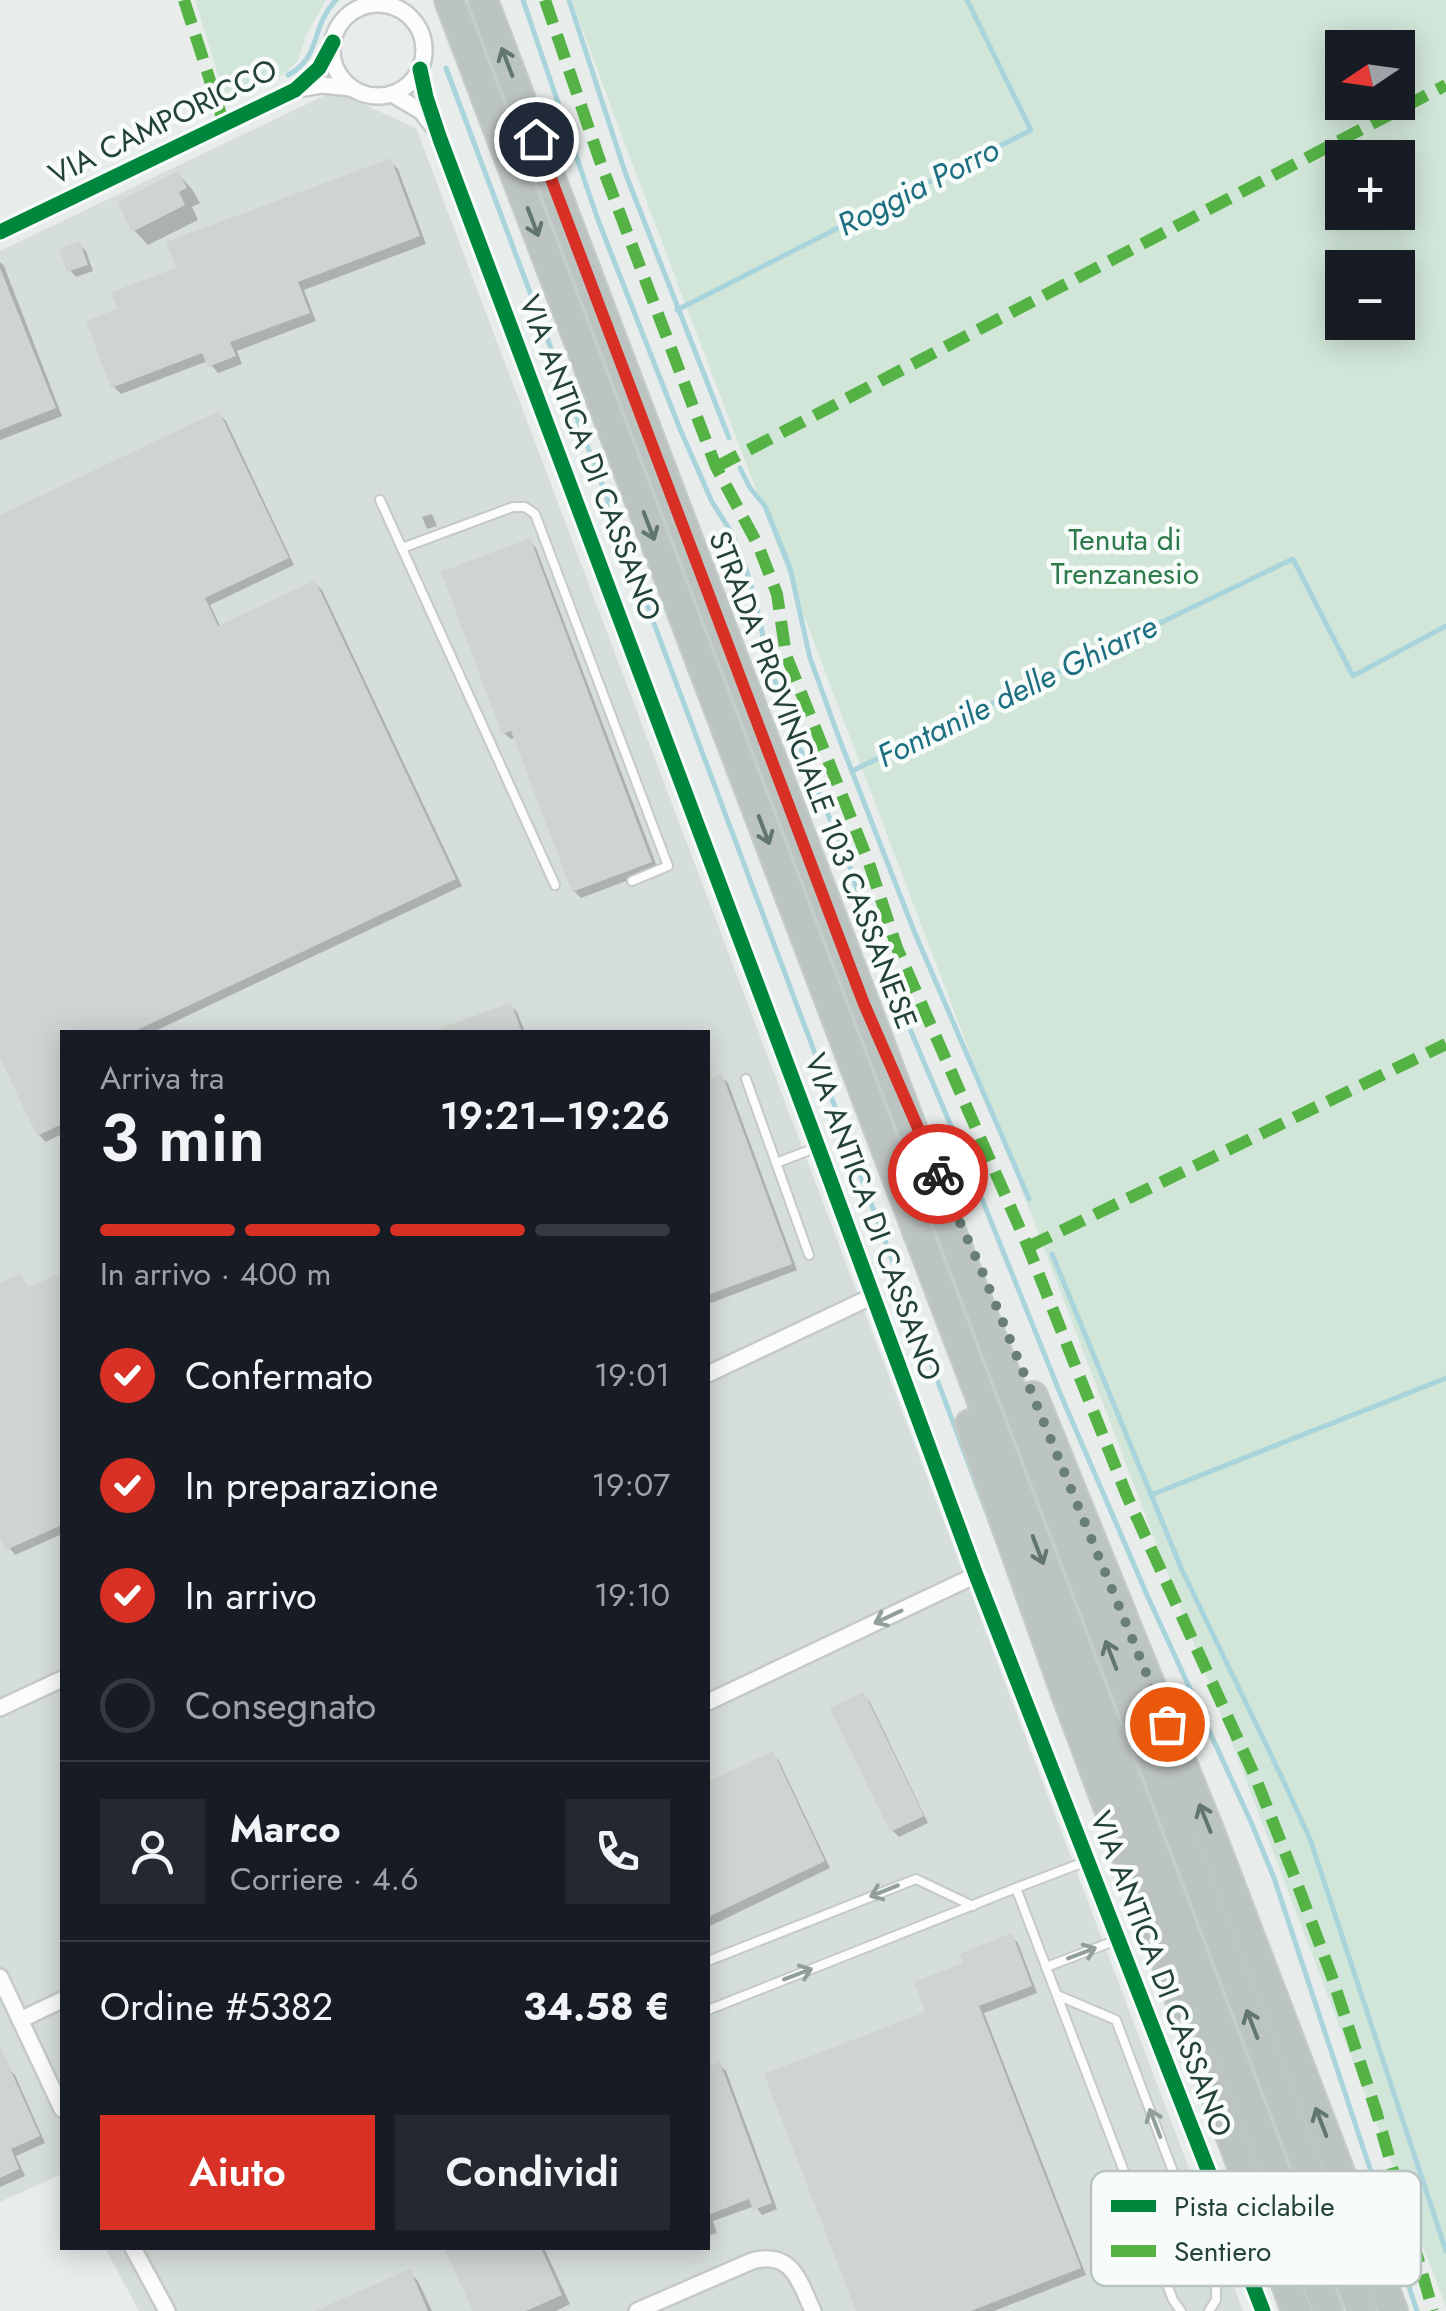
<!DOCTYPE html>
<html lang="it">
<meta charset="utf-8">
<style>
body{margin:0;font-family:Jost,sans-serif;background:#242831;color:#f1f3f6;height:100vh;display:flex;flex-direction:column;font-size:38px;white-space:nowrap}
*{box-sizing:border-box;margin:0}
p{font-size:32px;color:#9ea1a6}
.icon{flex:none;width:55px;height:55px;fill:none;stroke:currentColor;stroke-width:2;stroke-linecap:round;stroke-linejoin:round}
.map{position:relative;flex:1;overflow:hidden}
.sheet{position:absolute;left:60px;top:1030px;width:650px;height:1220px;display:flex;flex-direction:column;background:#171b24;border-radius:0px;box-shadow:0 5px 25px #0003}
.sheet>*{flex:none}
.needle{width:65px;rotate:257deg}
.fabs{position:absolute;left:1325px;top:30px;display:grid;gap:20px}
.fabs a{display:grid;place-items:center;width:90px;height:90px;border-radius:0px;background:#171b24;box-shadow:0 5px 25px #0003;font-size:50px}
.pin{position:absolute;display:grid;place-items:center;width:85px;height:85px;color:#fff;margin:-42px;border:5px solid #fff;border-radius:50%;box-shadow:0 2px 10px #0007}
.courier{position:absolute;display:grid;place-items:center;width:100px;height:100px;margin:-50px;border:8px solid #d93025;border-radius:50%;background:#fff;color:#222;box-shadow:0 2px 12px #0007}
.headline em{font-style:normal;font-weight:600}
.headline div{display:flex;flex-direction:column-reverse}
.headline{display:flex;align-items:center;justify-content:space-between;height:170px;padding:0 40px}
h1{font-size:65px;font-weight:600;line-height:75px}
.bar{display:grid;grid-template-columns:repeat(4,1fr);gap:15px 10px;align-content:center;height:120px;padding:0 40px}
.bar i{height:12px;border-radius:8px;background:#363941}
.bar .current{background:#d93025}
.bar p{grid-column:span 4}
.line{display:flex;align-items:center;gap:25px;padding:0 40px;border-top:2px solid #363941}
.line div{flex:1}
.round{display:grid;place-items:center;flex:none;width:105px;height:105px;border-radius:0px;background:#242831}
ol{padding:0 40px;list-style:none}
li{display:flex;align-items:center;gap:30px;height:110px}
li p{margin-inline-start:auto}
li .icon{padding:10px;border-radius:50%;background:#d93025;color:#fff;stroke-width:4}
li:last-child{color:#9ea1a6}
li i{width:55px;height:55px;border:5px solid #363941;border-radius:50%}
.action{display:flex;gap:20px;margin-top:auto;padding:20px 40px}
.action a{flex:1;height:115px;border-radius:0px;background:#d93025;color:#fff;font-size:40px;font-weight:600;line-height:115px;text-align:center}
.action a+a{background:#242831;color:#f1f3f6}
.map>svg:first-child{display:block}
.built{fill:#d6dedb}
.green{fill:#d1e6d8;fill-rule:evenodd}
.shadow{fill:#0003}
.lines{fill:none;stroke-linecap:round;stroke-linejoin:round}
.stream{stroke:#a9d4db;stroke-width:5}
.building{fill:#cfd4d2}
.lane-casing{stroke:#c5cac8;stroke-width:12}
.street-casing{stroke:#c5cac8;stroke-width:20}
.highway-casing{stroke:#c3ccc9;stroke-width:32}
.lane{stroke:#fcfcfc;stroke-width:8}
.street{stroke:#fcfcfc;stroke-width:15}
.highway{stroke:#bcc4c2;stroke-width:28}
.quiet{stroke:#55b346;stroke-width:12;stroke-dasharray:25 12;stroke-linecap:butt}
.cycleway-casing{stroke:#f7fbf9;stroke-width:21}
.cycleway{stroke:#00873e;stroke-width:15}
.oneway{stroke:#617670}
.oneway2{stroke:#909f9b}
.done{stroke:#697e78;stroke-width:10;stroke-dasharray:0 18}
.route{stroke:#d93025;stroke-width:12}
.labels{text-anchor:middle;stroke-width:9;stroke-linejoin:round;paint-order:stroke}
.street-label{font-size:30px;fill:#24423a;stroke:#f7fbf9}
.park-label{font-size:30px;fill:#2d7a4b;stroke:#f7fbf9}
.water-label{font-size:32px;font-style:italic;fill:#1c6f80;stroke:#f7fbf9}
.key{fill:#f7fbf9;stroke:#b8c4c0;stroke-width:2.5}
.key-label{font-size:28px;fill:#24423a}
</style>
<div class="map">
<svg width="1446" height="2311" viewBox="0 0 1446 2311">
<rect width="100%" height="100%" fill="#e8edeb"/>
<!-- built -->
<path class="built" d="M334,91L416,128L1243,2311H139L105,2248H708V1032H62V2174L0,2202V251Z"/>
<!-- green -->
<g class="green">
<path d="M195,0H326L306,35L298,61L279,78L227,104Z"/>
<path d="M572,0H1446V2307L621,134ZM1342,48H1398V102H1342ZM1342,158H1398V212H1342ZM1342,268H1398V322H1342Z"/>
</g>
<!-- shadow -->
<g class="shadow">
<path d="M390,161L398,169L426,244L304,290L316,321L237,351L242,364L218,373L208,361L121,394L113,386L121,310L179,269Z"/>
<path d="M178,174L192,189L200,203L192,207L198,220L148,245L134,230Z"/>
<path d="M79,244L86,251L93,271L76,277L70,270Z"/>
<path d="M0,262L4,266L62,416L0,440Z"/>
<path d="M219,414L226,421L294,565L210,605L221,628L315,583L322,590L462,886L153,1032H62V1134L46,1142L39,1135L0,1053V518Z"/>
<path d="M432,514L437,526L427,529L422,517Z"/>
<path d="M529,541L536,548L658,869L581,898L574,891L516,738L511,739L504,733Z"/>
<path d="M510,1005L517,1012L525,1032H436Z"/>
<path d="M721,1077L728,1083L797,1270L711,1303L708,1299V1082Z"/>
<path d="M62,1275V1534L15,1555L0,1535V1285L20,1276L30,1290Z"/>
<path d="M863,1695L870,1702L928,1823L899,1837L892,1830Z"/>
<path d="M772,1754L779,1761L830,1868L708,1927V1785Z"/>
<path d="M1011,1936L1018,1943L1037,1993L984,2013L1086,2275L994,2311H859L928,2013L966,1964Z"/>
<path d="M719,2064L726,2071L777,2209L762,2215L755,2206L713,2221L717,2233L708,2236V2069Z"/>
<path d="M8,2068L15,2075L45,2143L16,2156L25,2176L0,2187V2072Z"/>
<path d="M447,2248H544L570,2304L556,2311H476Z"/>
<path d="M409,2272L418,2281L432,2311H321Z"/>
</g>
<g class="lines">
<!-- stream -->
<g class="stream">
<path d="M523,0L598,220L680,429L712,502L733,535L746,569L755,599L769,664L797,742L848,861L874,944L984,1204L1060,1393L1147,1595L1251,1822L1274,1878L1417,2311"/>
<path d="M569,0L626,175L729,438"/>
<path d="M446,68L999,1545"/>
<path d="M288,75C322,57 310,27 336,0"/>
<path d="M677,310L1031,130L967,0"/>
<path d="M740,468L750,488L765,506L790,568L810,658L839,738L914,931L1029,1199"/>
<path d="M852,771L1293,559L1353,676L1446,626"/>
<path d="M1052,1254L1182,1570L1284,1782L1310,1839L1446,2251"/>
<path d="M1151,1495L1446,1378"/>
</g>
</g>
<!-- building -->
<g class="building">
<path d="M391,158L420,236L298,282L310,313L230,342L236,356L208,367L202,353L111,388L86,321L117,309L111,292L176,268L166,242Z"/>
<path d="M178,171L187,188L179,192L185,205L132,232L117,202Z"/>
<path d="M80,241L88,265L67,272L59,248Z"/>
<path d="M0,268L56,408L0,430Z"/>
<path d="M219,411L289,558L205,598L218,626L315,580L456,879L133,1032H62V1124L37,1136L0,1058V515Z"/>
<path d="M530,538L652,862L572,892L511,731L502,734L441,572Z"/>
<path d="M511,1002L522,1032H434V1031Z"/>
<path d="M722,1074L792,1264L708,1295V1079Z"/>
<path d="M62,1272V1525L6,1550L0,1537V1283L21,1273L28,1288Z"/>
<path d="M864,1692L924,1816L890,1832L830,1708Z"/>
<path d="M773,1751L825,1861L708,1917V1782Z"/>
<path d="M1012,1933L1032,1986L979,2006L1081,2268L971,2311H856L764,2074L925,2012L914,1982L963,1963L959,1954Z"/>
<path d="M0,2046L40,2136L11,2149L19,2169L0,2178Z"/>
<path d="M720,2062L772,2203L753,2210L749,2199L708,2215V2066Z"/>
<path d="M444,2248H541L562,2295L526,2311H473Z"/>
<path d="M410,2269L428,2311H315Z"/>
</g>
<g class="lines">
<defs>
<g id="lane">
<path d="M380,500L555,885"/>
<path d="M402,548L513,507H525L535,514L668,866L632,881"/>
<path d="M746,1079L809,1255"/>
<path d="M776,1163L818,1147"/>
<path d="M1016,1888L1087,1861"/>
<path d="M708,1961L916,1879L973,1906"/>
<path d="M1046,1967L1117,1940"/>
<path d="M1057,1995L1116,2020L1216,2286V2300L1209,2311"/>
<path d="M708,2010L1016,1888L1173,2300L1181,2311"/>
</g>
<g id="street">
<circle cx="378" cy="50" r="46"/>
<path d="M420,69L426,97L440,139L818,1147L976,1575L1263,2311"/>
<path d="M298,89L322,85L351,88"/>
<path d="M392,94L421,111L432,125"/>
<path d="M0,232L295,90L319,68L333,42"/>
<path d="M708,1374L873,1296"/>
<path d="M708,1702L976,1575"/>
<path d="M0,1708L62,1679"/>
<path d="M0,1977L62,2109"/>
<path d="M20,2020L62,2000"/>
<path d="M133,2248L167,2311"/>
<path d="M637,2311L752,2261C792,2250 799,2281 813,2311"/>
</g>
<g id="highway">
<path d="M449,0L1328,2311"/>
<path d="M483,0L1362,2311"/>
<path d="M1033,1396L1210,1832L1393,2311"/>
<path d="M970,1424L1066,1694L1296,2311"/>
</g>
</defs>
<!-- lane casing -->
<use href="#lane" class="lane-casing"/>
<!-- street casing -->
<use href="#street" class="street-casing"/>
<!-- highway casing -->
<use href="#highway" class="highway-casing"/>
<!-- lane -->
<use href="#lane" class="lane"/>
<!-- street -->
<use href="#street" class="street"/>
<!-- highway -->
<use href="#highway" class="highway"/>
<!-- quiet -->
<g class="quiet">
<path d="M184,0L224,124"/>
<path d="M545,0L600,161L716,467L758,545L777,594L786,655L869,863L897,948L1028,1247L1127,1496L1256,1779L1295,1878L1332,1977L1376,2111L1433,2311"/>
<path d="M716,467L1446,85"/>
<path d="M1028,1247L1446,1044"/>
</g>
<defs>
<g id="cycleway">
<path d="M420,69L426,97L440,139L818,1147L976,1575L1263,2311"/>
<path d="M0,232L295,90L319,68L333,42"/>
</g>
</defs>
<!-- cycleway casing -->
<use href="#cycleway" class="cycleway-casing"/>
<!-- cycleway -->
<use href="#cycleway" class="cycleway"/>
</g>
<!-- one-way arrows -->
<defs><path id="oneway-shaft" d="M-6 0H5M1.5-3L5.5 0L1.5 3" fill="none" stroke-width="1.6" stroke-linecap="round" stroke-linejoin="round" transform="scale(2.5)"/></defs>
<g class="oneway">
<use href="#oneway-shaft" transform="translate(507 62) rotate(-111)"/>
<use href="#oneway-shaft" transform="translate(533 222) rotate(69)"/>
<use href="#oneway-shaft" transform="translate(649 526) rotate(69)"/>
<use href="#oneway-shaft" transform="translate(764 830) rotate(69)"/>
<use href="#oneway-shaft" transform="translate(1038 1550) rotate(69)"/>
<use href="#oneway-shaft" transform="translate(1111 1655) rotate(-111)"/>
<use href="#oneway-shaft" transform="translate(1205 1818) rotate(-112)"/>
<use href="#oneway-shaft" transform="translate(1252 2024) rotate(-111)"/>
<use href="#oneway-shaft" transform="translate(1321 2122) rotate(-111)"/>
</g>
<g class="oneway2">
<use href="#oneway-shaft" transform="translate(888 1617) rotate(155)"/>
<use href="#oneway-shaft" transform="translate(884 1891) rotate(158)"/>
<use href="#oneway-shaft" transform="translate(1082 1953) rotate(-21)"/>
<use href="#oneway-shaft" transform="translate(798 1974) rotate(-21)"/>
<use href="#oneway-shaft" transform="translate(1155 2123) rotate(-111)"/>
</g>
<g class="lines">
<!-- done -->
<path class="done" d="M938,1174L982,1271L1167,1724"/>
<!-- route -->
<path class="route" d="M536,139L864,1004L938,1174"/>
</g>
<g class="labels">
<!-- street labels -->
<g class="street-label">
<text transform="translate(163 122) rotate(-26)" y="10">VIA CAMPORICCO</text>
<text transform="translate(590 458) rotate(69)" y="10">VIA ANTICA DI CASSANO</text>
<text transform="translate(813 780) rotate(69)" y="10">STRADA PROVINCIALE 103 CASSANESE</text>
<text transform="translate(873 1217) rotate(70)" y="10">VIA ANTICA DI CASSANO</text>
<text transform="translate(1161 1974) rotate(69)" y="10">VIA ANTICA DI CASSANO</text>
</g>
<!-- park labels -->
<g class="park-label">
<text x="1125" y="550">Tenuta di<tspan x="1125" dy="34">Trenzanesio</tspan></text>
</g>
<!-- water labels -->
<g class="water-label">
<text transform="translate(918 187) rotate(-27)" y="11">Roggia Porro</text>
<text transform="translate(1017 691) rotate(-26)" y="11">Fontanile delle Ghiarre</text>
</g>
</g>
<!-- legend -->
<rect x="1091" y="2171" width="330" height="115" rx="15" class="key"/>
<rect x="1111" y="2200" width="45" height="12" fill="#00873e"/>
<rect x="1111" y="2245" width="45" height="12" fill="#55b346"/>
<g class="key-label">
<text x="1174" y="2216">Pista ciclabile</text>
<text x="1174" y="2261">Sentiero</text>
</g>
</svg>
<div class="fabs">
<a><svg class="needle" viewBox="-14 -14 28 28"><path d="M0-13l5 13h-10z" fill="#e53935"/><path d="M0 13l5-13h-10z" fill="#9ea1a6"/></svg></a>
<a>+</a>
<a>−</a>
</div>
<div class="pin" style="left:1167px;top:1724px;background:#ea580c"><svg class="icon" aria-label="bag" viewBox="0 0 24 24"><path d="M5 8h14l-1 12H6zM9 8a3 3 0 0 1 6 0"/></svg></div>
<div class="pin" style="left:536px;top:139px;background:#1f2937"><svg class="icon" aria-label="home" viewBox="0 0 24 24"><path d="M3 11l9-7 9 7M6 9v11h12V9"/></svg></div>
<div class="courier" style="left:938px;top:1174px"><svg class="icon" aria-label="bike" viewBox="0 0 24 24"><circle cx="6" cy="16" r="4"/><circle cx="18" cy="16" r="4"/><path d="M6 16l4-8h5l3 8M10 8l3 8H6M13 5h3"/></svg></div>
<section class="sheet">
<div class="headline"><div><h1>3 min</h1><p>Arriva tra</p></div><em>19:21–19:26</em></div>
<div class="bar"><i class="current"></i><i class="current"></i><i class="current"></i><i></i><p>In arrivo · 400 m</p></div>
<ol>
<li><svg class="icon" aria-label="check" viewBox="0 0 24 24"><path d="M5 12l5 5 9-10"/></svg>Confermato<p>19:01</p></li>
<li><svg class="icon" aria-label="check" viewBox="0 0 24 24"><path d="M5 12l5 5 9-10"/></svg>In preparazione<p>19:07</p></li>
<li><svg class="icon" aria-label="check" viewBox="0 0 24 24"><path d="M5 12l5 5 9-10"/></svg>In arrivo<p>19:10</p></li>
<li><i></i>Consegnato</li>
</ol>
<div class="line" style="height:180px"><a class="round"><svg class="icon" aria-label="person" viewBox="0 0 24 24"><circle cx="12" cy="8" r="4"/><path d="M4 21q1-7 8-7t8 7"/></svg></a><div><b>Marco</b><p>Corriere · 4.6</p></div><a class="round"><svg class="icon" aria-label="phone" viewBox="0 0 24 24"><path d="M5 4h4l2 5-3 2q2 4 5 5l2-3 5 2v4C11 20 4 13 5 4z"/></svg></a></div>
<div class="line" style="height:130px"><div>Ordine #5382</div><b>34.58 €</b></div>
<div class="action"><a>Aiuto</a><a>Condividi</a></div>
</section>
</div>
